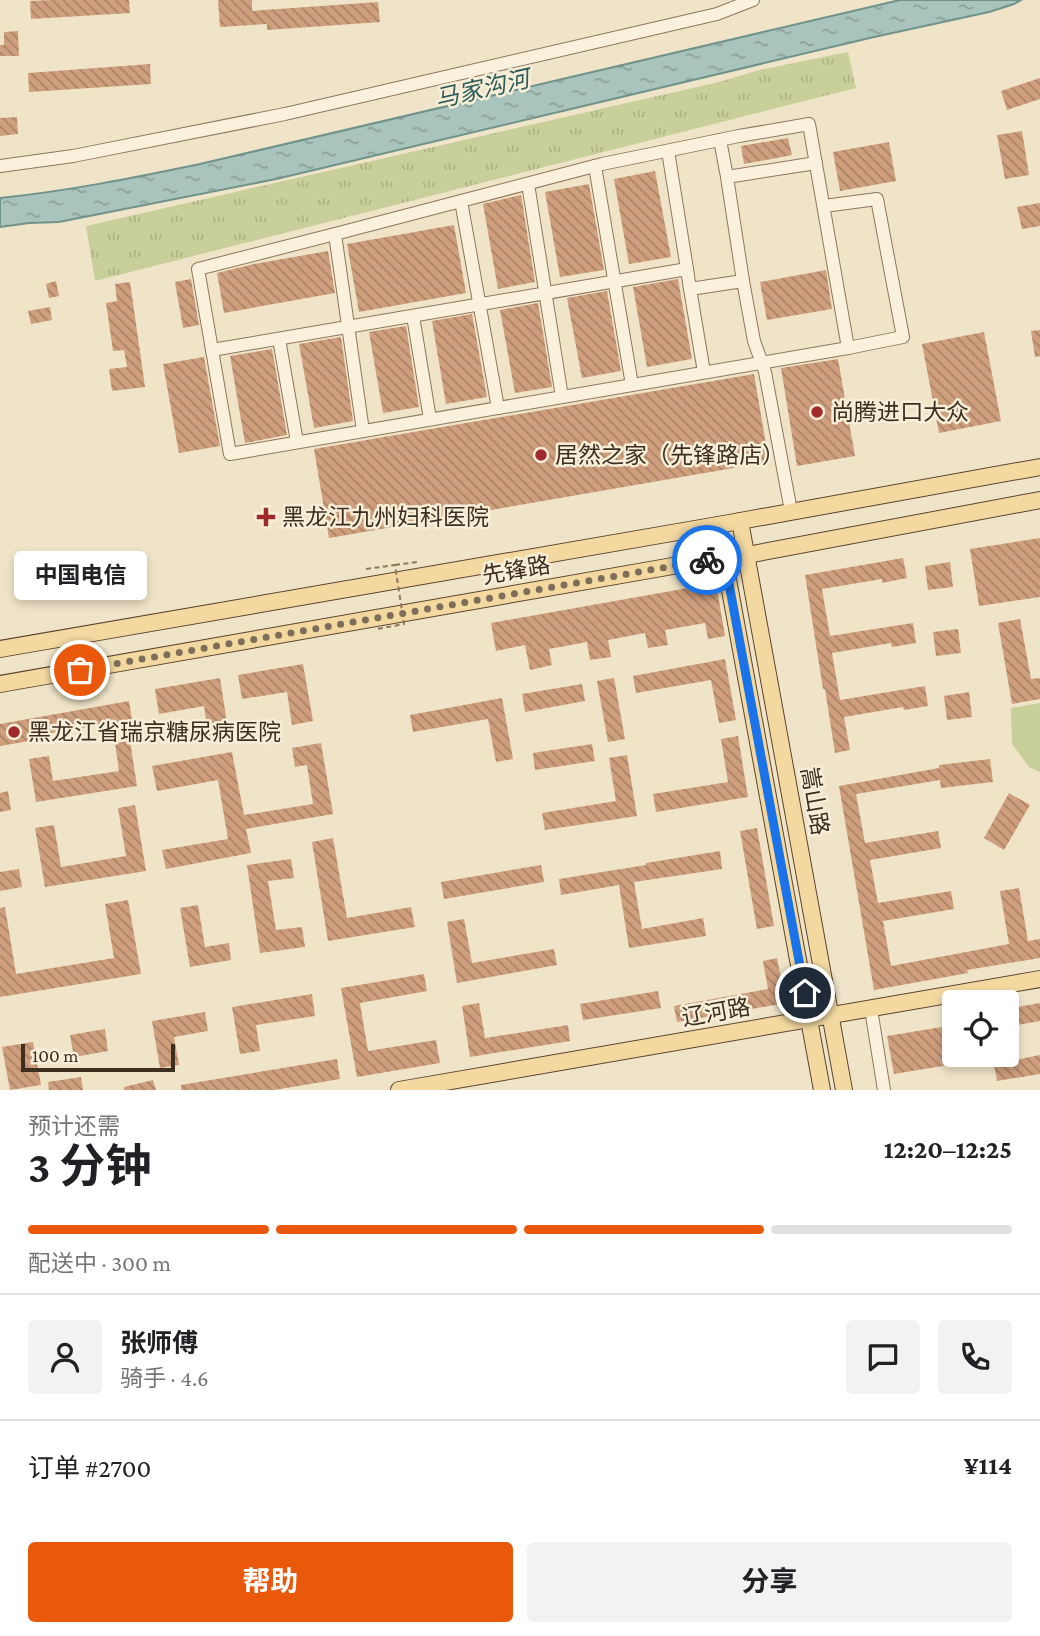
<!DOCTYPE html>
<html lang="zh">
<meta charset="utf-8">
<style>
body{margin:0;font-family:"Crimson Pro","Noto Sans SC",serif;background:#f2f2f2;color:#202124;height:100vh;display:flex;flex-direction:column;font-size:26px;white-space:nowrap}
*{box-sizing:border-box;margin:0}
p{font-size:23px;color:#757577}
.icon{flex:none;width:38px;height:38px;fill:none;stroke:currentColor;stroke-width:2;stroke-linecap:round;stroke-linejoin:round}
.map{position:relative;height:1090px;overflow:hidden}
.drawer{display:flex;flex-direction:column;background:#fff;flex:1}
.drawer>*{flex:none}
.buttons{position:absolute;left:942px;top:990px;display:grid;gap:14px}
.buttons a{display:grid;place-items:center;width:77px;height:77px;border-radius:7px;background:#fff;box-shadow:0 4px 10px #0003;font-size:35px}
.scale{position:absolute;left:21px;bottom:18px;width:154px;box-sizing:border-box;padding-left:7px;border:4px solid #3d2e20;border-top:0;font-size:19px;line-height:24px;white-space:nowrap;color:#3d2e20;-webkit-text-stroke:5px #f7eed8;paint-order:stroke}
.pin{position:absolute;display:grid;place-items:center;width:60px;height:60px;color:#fff;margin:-30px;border:4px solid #fff;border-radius:50%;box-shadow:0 2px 7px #0007}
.courier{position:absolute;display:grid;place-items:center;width:70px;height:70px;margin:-35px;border:5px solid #1a73e8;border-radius:50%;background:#fff;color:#222;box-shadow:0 2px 9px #0007}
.bubble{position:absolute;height:49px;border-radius:7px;background:#fff;box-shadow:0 4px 10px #0003;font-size:23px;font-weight:700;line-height:49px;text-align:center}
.headline em{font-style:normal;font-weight:700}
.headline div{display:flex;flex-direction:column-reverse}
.headline{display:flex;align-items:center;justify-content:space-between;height:119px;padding:0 28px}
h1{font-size:46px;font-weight:700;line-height:52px}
.bar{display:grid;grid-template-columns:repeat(4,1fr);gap:10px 7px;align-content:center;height:84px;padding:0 28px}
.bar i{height:9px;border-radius:5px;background:#e0e0e0}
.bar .selected{background:#ea580c}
.bar p{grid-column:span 4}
.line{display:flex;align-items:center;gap:18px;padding:0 28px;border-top:2px solid #e0e0e0}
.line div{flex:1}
.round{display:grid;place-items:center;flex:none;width:74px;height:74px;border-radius:7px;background:#f2f2f2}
.button{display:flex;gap:14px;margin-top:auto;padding:14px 28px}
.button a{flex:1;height:80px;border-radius:7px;background:#ea580c;color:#fff;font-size:28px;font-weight:700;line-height:80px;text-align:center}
.button a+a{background:#f2f2f2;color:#202124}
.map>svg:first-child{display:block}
.grass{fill:url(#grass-tufts)}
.garden{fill:#c9cf9b}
.water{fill:url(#water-ripples);stroke:#6f938a;stroke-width:2}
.building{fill:url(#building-back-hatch)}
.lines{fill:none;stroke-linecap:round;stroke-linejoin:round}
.minor-casing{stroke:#8d765c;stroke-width:14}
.major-casing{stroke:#5b4430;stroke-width:18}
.path{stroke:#8d765c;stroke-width:2;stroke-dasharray:5 3.5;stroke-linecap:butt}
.minor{stroke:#faf1dc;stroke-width:12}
.major{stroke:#f3d9a0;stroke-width:16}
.path-bridge{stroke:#8d765c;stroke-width:2;stroke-dasharray:5 3.5;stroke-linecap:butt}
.done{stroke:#7c6e5b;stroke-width:7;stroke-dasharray:0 12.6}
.route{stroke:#1a73e8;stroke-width:9}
.poi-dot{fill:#9e2a2b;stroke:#f7eed8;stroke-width:2.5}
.labels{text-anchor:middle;stroke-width:5;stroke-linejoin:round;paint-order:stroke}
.poi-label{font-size:23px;fill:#3d2e20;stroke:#f7eed8;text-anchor:start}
.street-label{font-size:23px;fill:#3d2e20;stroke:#f7eed8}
.water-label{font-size:24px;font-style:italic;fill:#2f5d5a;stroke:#f7eed8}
</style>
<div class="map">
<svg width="1040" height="1090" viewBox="0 0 1040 1090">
<defs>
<pattern id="grass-tufts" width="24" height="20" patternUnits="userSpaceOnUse" patternTransform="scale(1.75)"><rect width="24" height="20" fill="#c9cf9b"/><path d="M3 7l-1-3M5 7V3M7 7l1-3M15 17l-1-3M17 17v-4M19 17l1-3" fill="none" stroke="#aeb285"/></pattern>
<pattern id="water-ripples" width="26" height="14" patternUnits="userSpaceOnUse" patternTransform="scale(1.75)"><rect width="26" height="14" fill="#a9c4bc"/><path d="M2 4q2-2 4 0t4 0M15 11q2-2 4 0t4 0" fill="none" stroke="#8ba098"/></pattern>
<pattern id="building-back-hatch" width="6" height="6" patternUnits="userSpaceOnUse" patternTransform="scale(1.75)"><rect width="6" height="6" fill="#cf9f7d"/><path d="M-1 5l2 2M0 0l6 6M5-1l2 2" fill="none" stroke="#a98266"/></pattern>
</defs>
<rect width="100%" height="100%" fill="#f0e4c8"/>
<!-- grass -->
<path class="grass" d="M848,52L856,88L95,281L86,226L719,82L759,70Z"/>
<!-- garden -->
<path class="garden" d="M1040,703V772L1029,767L1012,744L1011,708Z"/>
<!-- water -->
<path class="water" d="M900,0H1021L1014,4L989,12L874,37L276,179L59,222L29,223L0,227V198C68,191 133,178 200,164Z"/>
<!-- building -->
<g class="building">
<path d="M52,0H129L130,13L31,19L30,1Z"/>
<path d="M218,0H252V11L378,2L380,22L267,30V24L220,27Z"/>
<path d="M18,31L19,56H0V45H4V32Z"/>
<path d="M150,64L151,84L29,92L28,73Z"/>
<path d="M1040,78V99L1007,110L1001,91Z"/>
<path d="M17,117L18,134L0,136V118Z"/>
<path d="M1022,131L1029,175L1005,179L997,135Z"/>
<path d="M788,138L792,155L744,164L741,146Z"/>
<path d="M889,142L896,181L840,191L833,152Z"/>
<path d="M655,171L671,257L629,264L614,179Z"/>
<path d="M589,184L604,270L560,277L545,192Z"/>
<path d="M521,195L535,282L498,289L483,204Z"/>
<path d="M1040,203V226L1022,229L1017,207Z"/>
<path d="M454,225L466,293L359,312L347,244Z"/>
<path d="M328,251L335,293L224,313L217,273L254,264Z"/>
<path d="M826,270L832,309L767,320L760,282Z"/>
<path d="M191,279L199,325L183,328L175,282Z"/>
<path d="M678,279L692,359L647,367L633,287Z"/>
<path d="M56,281L59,296L49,298L46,284Z"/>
<path d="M130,282L145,387L112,391L109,369L127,367L124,350L113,351L106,303L117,301L115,284Z"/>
<path d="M607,291L621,371L582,378L567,298Z"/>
<path d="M538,303L552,387L515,393L500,310Z"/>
<path d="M50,307L52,320L31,324L28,311Z"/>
<path d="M472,314L487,397L446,404L432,321Z"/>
<path d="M406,326L419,407L383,413L369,332Z"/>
<path d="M1040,330V356L1035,357L1031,331Z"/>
<path d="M984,332L1001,421L939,433L922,344Z"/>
<path d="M341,337L353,421L314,428L299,344Z"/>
<path d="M272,349L287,435L245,443L230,356Z"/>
<path d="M204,357L220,446L179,453L163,364Z"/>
<path d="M838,359L855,456L797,466L781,368Z"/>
<path d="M754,374L769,462L329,538L314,449Z"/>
<path d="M1040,538V597L979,606L970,549Z"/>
<path d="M903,558L907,578L882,583V579L822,589L830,636L913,623L916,643L892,647L891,643L832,653L840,700L925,686L928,706L904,710L903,707L844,717L850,750L835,753L825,689H823L805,575Z"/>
<path d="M950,562L953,587L928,590L925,566Z"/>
<path d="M716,583L725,636L708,639L705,623L665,630L668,645L648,648L645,633L608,640L611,657L590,660L587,642L549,649L552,665L530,670L525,645L496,651L491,623Z"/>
<path d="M1020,619L1031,679L1040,678V699L1012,704L998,623Z"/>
<path d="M958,629L961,653L936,656L933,632Z"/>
<path d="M725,659L736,720L719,723L711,680L636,693L633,676Z"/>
<path d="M303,664L313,721L292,725L287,692L242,699L238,675Z"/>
<path d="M220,678L229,736L209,739L204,706L159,714L155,689Z"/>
<path d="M614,678L625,739L608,742L597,681Z"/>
<path d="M582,684L585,701L525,712L522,694Z"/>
<path d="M969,692L972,717L947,720L944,696Z"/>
<path d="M502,698L513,759L496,762L488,719L413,732L410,715Z"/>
<path d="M129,701L132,720L28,737L29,741L0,746V724Z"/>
<path d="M738,736L748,797L656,812L653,794L728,782L721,739Z"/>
<path d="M130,741L137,786L36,802L29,759L49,756L53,781L119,771L115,743Z"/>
<path d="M321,743L333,814L246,829L251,853L166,869L162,850L228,839L218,780L157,791L152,766L232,752L244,815L313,804L307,765L295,767L292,748Z"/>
<path d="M592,744L595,761L535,770L533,753Z"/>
<path d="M627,755L637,816L545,830L542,813L616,801L609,758Z"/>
<path d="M990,759L993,782L941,788L940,780L856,794L865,843L938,831L941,848L870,860L878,903L951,891L954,909L883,921L891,966L1009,944L1000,891L1019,888L1028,941L1040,939V958L967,970L968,973L874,990L839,786L939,768V765Z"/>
<path d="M8,791L11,810L0,812V793Z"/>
<path d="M1009,793L1030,805L1004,850L984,838Z"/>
<path d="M135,805L146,871L45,887L35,828L54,825L61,867L126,856L118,808Z"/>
<path d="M757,828L774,926L757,929L740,831Z"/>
<path d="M333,838L347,918L411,907L415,927L328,941L312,842Z"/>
<path d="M720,851L722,869L634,882L642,929L703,918L706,936L629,948L619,885L561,895L559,879L646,865V863Z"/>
<path d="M291,859L294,878L268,881L276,930L302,927L305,947L260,953L247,865Z"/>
<path d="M541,865L544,882L444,899L441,882Z"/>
<path d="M19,869L22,887L0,891V872Z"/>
<path d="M128,900L141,974L0,997V908L5,907L16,974L114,958L105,904Z"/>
<path d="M198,905L205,947L229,943L231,960L190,967L180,908Z"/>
<path d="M464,919L472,963L554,949L557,965L457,983L447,922Z"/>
<path d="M777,958L786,1003L677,1022L674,1006L768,989L763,961Z"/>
<path d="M424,974L427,991L360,1003L368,1051L436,1040L440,1063L357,1077L341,988Z"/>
<path d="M658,991L661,1008L583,1020L580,1004Z"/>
<path d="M312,994L315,1016L256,1025L260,1051L240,1054L232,1007Z"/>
<path d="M479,1003L485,1038L568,1025L570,1041L470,1057L462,1006Z"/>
<path d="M1040,1003V1021L1006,1027V1009Z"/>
<path d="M205,1012L208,1031L174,1037L179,1065L160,1068L152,1021Z"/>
<path d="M954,1025V1055H978L979,1060L894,1074L887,1036Z"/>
<path d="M105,1029L108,1051L74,1057L70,1035Z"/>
<path d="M33,1042L41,1085L10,1090L2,1047Z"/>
<path d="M1040,1055V1074L997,1081L994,1064Z"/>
<path d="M337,1059L340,1079L274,1090H181V1085Z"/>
<path d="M81,1077L83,1090H49L48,1082Z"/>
<path d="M153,1080L156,1090H124V1087Z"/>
</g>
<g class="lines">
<defs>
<g id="minor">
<path d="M720,140L727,177"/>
<path d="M668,151L687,269"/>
<path d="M0,166L73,156L285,114L717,14L753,0"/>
<path d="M595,166L632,385"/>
<path d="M528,184L562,397"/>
<path d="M335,234L461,201"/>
<path d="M743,281L727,177L816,163"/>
<path d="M690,289L704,372"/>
<path d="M413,316L430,419"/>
<path d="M279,339L297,442"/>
<path d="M212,350L687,269L690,289L743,281L754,341L765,372L791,511"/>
<path d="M498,408L461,201L602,164L739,136L809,124L848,348"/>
<path d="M363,431L335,234L198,269L230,454L848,348L903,337L877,199L824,206"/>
<path d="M871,1009L884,1090"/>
</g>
<g id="major">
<path d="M740,521L844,1090"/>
<path d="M718,525L822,1090"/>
<path d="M0,649L718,525L1040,467"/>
<path d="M0,684L724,557L747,555L1040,500"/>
<path d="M399,1090L1040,979"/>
</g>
</defs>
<!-- minor casing -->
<use href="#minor" class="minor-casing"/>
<!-- major casing -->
<use href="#major" class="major-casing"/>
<!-- path -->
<path class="path" d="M395,565L417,562"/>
<!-- minor -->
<use href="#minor" class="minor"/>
<!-- major -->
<use href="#major" class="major"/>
<!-- path-bridge -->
<path class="path-bridge" d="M366,569L395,565L404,624L377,629"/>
</g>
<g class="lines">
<!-- done -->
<path class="done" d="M80,670L707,560"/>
<!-- route -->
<path class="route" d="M707,560L724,557L805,993"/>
</g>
<!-- markers -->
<g class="poi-dot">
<circle cx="817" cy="412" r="7"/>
<circle cx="541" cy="455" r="7"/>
<path d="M262.5 506.5h7v7h7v7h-7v7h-7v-7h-7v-7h7z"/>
<circle cx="14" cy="732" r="7"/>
</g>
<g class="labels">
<!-- poi labels -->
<g class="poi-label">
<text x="831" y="420">尚腾进口大众</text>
<text x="555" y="463">居然之家（先锋路店）</text>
<text x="282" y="525">黑龙江九州妇科医院</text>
<text x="28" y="740">黑龙江省瑞京糖尿病医院</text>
</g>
<!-- street labels -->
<g class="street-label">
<text transform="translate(516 570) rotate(-10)" y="8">先锋路</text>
<text transform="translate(815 801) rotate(80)" y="8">嵩山路</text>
<text transform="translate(716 1012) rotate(-10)" y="8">辽河路</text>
</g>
<!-- water labels -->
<g class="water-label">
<text transform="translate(482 89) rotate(-13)" y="8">马家沟河</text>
</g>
</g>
</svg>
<div class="buttons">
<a><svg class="icon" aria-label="locate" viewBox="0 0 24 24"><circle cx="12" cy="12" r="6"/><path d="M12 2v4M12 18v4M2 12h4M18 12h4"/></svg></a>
</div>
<div class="scale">100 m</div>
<div class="pin" style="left:80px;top:670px;background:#ea580c"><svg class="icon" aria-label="bag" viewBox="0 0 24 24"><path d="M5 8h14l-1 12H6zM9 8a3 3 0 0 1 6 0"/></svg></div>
<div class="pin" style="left:805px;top:993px;background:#1f2937"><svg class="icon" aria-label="home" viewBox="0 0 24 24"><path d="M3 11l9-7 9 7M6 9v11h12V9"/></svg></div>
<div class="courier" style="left:707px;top:560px"><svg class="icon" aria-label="bike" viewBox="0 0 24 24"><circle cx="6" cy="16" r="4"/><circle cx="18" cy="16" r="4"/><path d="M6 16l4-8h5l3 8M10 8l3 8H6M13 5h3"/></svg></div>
<div class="bubble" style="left:14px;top:551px;width:133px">中国电信</div>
</div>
<section class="drawer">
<div class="headline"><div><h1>3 分钟</h1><p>预计还需</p></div><em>12:20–12:25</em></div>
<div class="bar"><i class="selected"></i><i class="selected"></i><i class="selected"></i><i></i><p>配送中 · 300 m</p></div>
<div class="line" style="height:126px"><a class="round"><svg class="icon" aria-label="person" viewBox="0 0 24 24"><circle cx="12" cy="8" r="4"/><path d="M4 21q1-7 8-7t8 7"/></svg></a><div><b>张师傅</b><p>骑手 · 4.6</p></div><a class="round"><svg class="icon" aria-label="chat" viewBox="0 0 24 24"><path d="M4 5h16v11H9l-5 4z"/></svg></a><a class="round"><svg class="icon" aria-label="phone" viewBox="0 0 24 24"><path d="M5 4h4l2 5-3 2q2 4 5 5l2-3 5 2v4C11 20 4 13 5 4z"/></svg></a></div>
<div class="line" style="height:91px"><div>订单 #2700</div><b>¥114</b></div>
<div class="button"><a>帮助</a><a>分享</a></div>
</section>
